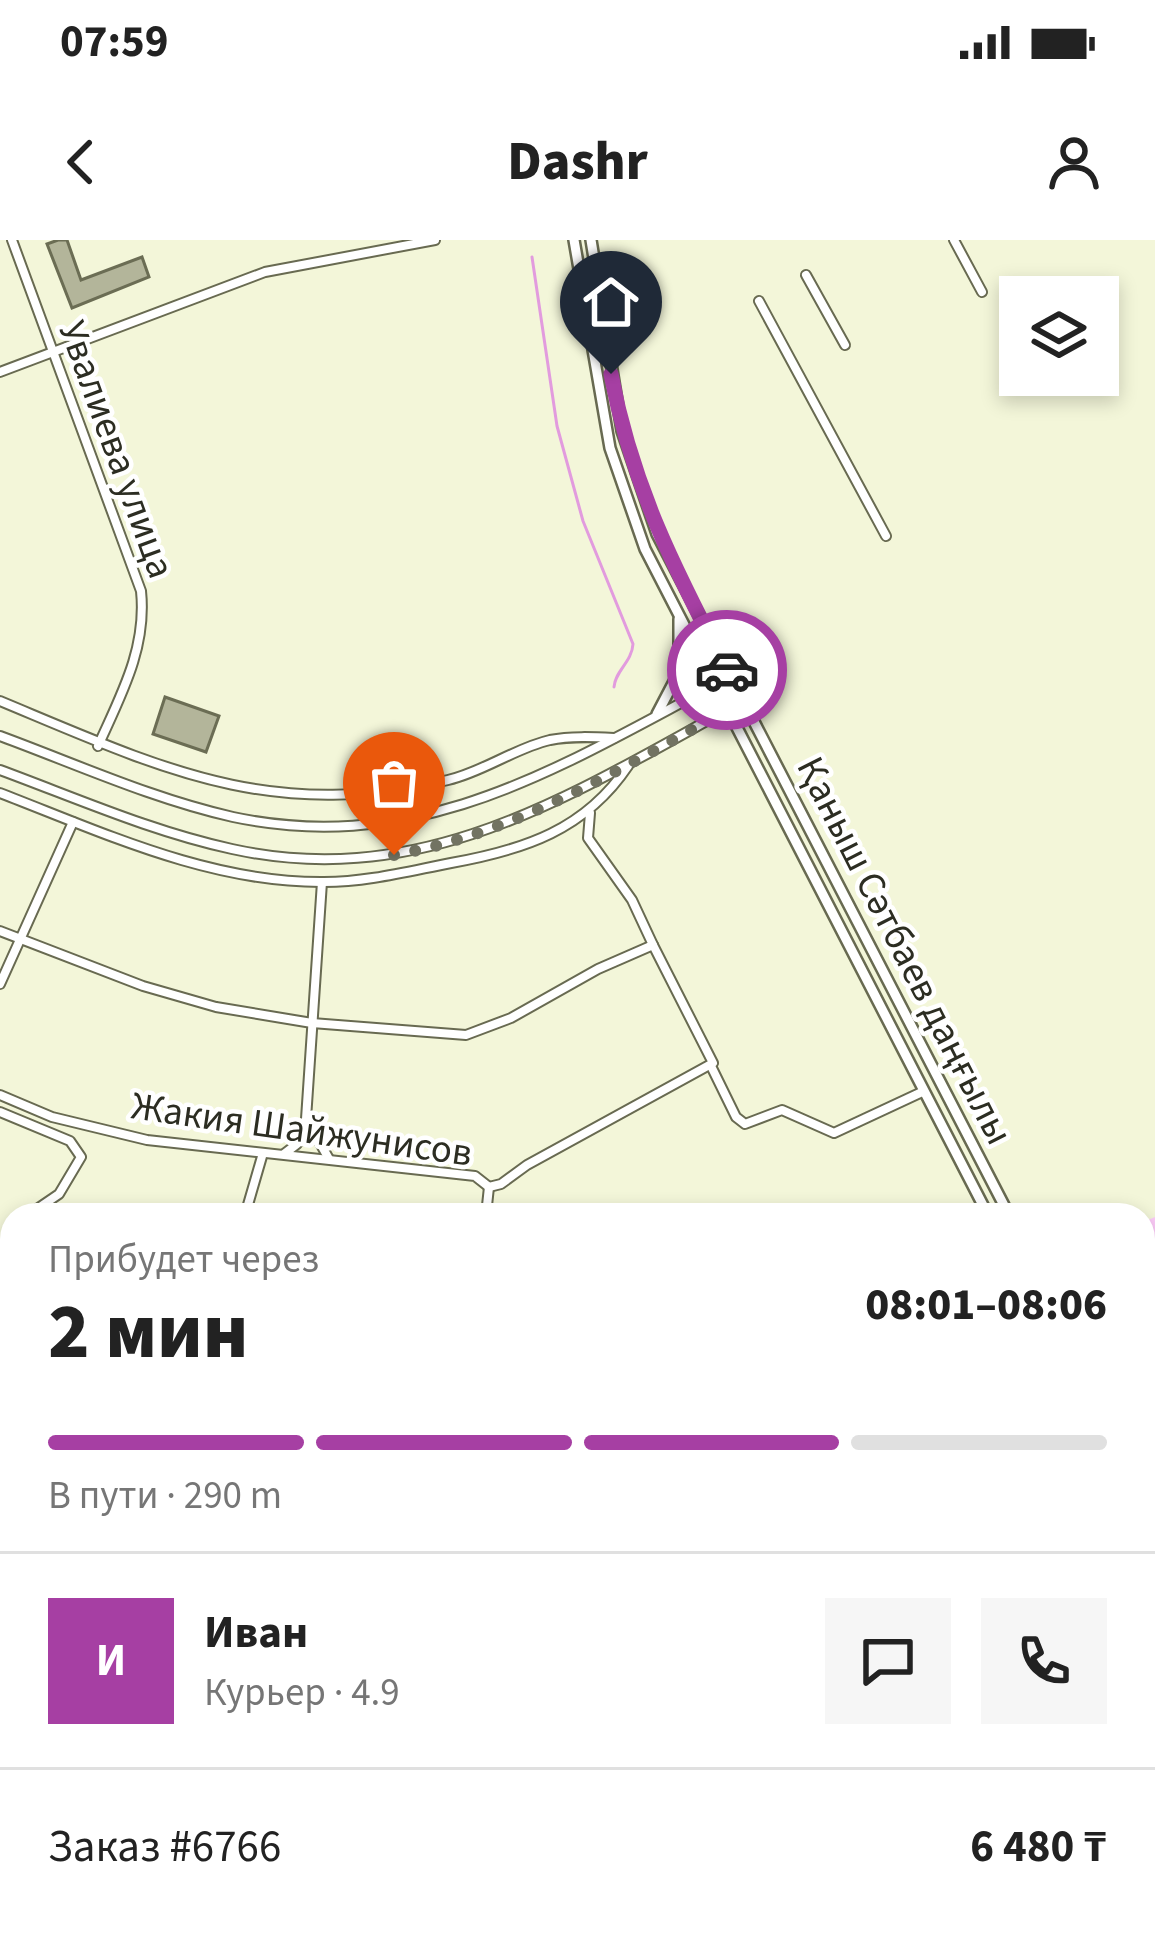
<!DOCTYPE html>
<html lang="ru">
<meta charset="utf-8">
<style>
body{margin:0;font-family:"Source Sans 3",sans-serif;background:#f6f6f6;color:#222;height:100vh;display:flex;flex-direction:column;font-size:45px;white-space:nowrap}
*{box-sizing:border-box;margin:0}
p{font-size:39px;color:#767676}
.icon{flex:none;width:66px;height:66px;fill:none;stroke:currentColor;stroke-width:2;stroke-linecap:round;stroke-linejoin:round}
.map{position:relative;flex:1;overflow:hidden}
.drawer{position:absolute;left:0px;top:963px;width:1155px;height:747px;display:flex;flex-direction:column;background:#fff;border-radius:36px 36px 0 0;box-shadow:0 6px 18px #0003}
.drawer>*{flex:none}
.fabs{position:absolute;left:999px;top:36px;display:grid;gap:24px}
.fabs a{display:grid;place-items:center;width:120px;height:120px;border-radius:0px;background:#fff;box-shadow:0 6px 18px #0003;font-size:60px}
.pin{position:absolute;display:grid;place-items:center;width:102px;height:102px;color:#fff;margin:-123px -51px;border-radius:50% 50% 50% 0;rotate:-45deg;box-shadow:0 0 12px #0007}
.pin .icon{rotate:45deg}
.courier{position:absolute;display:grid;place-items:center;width:120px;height:120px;margin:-60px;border:9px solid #a63fa3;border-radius:50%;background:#fff;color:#222;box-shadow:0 3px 15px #0007}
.summary em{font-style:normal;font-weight:800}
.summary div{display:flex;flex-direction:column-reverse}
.summary{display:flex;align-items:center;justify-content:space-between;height:204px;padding:0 48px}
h1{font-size:78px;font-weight:800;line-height:90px}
.bar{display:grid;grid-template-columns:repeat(4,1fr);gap:18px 12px;align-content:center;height:144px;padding:0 48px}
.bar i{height:15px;border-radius:9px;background:#e0e0e0}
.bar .active{background:#a63fa3}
.bar p{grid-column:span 4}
.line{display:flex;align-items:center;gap:30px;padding:0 48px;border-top:3px solid #e0e0e0}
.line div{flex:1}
.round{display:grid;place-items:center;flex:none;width:126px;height:126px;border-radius:0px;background:#f6f6f6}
.status{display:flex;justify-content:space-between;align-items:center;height:84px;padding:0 60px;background:#fff;direction:ltr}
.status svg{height:33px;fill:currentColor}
header{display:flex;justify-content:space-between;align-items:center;height:156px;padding:0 48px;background:#fff;font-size:54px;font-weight:800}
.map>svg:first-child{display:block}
.green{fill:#fdccf9}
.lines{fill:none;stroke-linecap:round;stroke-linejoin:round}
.stream{stroke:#e29bde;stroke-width:3}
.building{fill:#b3b59a;stroke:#6b6d54;stroke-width:3}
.minor-casing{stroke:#686a51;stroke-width:12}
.major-casing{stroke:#686a51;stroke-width:14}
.minor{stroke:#fff;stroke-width:8}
.major{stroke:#fff;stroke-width:9}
.done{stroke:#727362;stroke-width:12;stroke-dasharray:0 21.6}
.route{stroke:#a63fa3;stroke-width:15}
.labels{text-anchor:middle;stroke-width:9;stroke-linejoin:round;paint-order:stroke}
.street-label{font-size:39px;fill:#2c2d22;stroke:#fff}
</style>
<div class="status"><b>07:59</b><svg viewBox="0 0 49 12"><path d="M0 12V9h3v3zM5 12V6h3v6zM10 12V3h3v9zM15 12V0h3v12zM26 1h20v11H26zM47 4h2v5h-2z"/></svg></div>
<header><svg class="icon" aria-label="back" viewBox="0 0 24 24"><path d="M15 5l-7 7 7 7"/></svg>Dashr<svg class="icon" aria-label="person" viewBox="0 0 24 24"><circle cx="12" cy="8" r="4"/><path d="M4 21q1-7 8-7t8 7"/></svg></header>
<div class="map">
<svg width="1155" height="1708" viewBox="0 0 1155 1708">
<rect width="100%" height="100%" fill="#f3f6d9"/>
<!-- green -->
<path class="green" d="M1155,977V1100L1143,1082V982Z"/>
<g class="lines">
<!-- stream -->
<g class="stream">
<path d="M532,17L557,186L583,281L633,404C632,422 615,431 614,447"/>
<path d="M1091,1698L1097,1708"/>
</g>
</g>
<!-- building -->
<g class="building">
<path d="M58,0H67L81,40L142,17L149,37L72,68L47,4Z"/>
<path d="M165,457L219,476L206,512L153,494Z"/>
</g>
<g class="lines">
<defs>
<g id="minor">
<path d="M12,0L141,351C147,408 121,455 98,506"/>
<path d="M954,0L982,52"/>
<path d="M806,35L845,105"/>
<path d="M759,61L886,296"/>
<path d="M0,132L265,32L435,0"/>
<path d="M0,461C161,528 269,582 448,540C483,532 515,508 550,500C570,496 593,497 614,498"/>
<path d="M0,496C76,524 153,559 233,577C426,618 568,521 730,437"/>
<path d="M0,530C76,558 153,592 232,609C428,652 579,550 743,461"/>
<path d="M0,553C104,593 210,643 324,642C367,642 409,631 451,623C524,610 585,590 628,526"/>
<path d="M0,691L143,746L216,767L312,783L466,795L511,778L598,729L653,705L632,660L588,598L590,573"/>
<path d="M0,744L73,582"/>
<path d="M711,826L736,877L745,884L782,870L834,893L922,852"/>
<path d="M0,855L52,877L147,900L475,936L489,947L501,944L527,925L713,823L653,705"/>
<path d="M0,872L70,901L81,917L59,954L37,969V975"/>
<path d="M307,880L329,919"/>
<path d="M284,914L297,904L306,879L322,642"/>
<path d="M245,975L263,913"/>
<path d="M486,975L489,947"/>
<path d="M0,1093L12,1092"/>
<path d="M0,1236L12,1237"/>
</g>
<g id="major">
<path d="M574,0L610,208L645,309L988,975"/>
<path d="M591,0L622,191L657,294L1009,975"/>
<path d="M657,474L679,432V379"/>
<path d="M1143,1240L1155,1264"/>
<path d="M1143,1268L1155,1292"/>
</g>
</defs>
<!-- minor casing -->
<use href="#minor" class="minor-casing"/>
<!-- major casing -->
<use href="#major" class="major-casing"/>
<!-- minor -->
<use href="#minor" class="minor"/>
<!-- major -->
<use href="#major" class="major"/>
</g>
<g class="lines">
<!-- done -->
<path class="done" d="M394,615C522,592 630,523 743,461L727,430"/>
<!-- route -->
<path class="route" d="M611,134C632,246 675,330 727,430"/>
</g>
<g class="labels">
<!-- street labels -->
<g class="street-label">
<text transform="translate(118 209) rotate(70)" y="14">Увалиева улица</text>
<text transform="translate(906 710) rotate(63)" y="14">Қаныш Сәтбаев даңғылы</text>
<text transform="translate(302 888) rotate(8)" y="14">Жакия Шайжунисов</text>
</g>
</g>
</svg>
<div class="fabs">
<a><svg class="icon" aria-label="layers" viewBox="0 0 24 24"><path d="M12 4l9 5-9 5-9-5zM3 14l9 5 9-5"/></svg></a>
</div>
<div class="pin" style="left:394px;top:615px;background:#ea580c"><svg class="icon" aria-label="bag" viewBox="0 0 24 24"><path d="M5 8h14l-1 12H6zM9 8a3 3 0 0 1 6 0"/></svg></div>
<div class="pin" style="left:611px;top:134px;background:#1f2937"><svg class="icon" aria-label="home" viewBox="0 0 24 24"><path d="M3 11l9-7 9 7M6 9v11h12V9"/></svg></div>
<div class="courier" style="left:727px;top:430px"><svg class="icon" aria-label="car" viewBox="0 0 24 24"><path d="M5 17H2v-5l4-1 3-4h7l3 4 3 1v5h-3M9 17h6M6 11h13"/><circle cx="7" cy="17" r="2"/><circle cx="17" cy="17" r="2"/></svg></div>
<section class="drawer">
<div class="summary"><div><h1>2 мин</h1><p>Прибудет через</p></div><em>08:01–08:06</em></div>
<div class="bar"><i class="active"></i><i class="active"></i><i class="active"></i><i></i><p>В пути · 290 m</p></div>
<div class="line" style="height:216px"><b class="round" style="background:#a63fa3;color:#fff">И</b><div><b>Иван</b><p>Курьер · 4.9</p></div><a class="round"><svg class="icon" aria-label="chat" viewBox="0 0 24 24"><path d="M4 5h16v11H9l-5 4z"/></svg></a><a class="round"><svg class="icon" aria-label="phone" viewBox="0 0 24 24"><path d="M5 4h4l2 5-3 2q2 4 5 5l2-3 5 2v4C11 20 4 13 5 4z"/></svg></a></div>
<div class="line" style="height:156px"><div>Заказ #6766</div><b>6 480 ₸</b></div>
</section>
</div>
